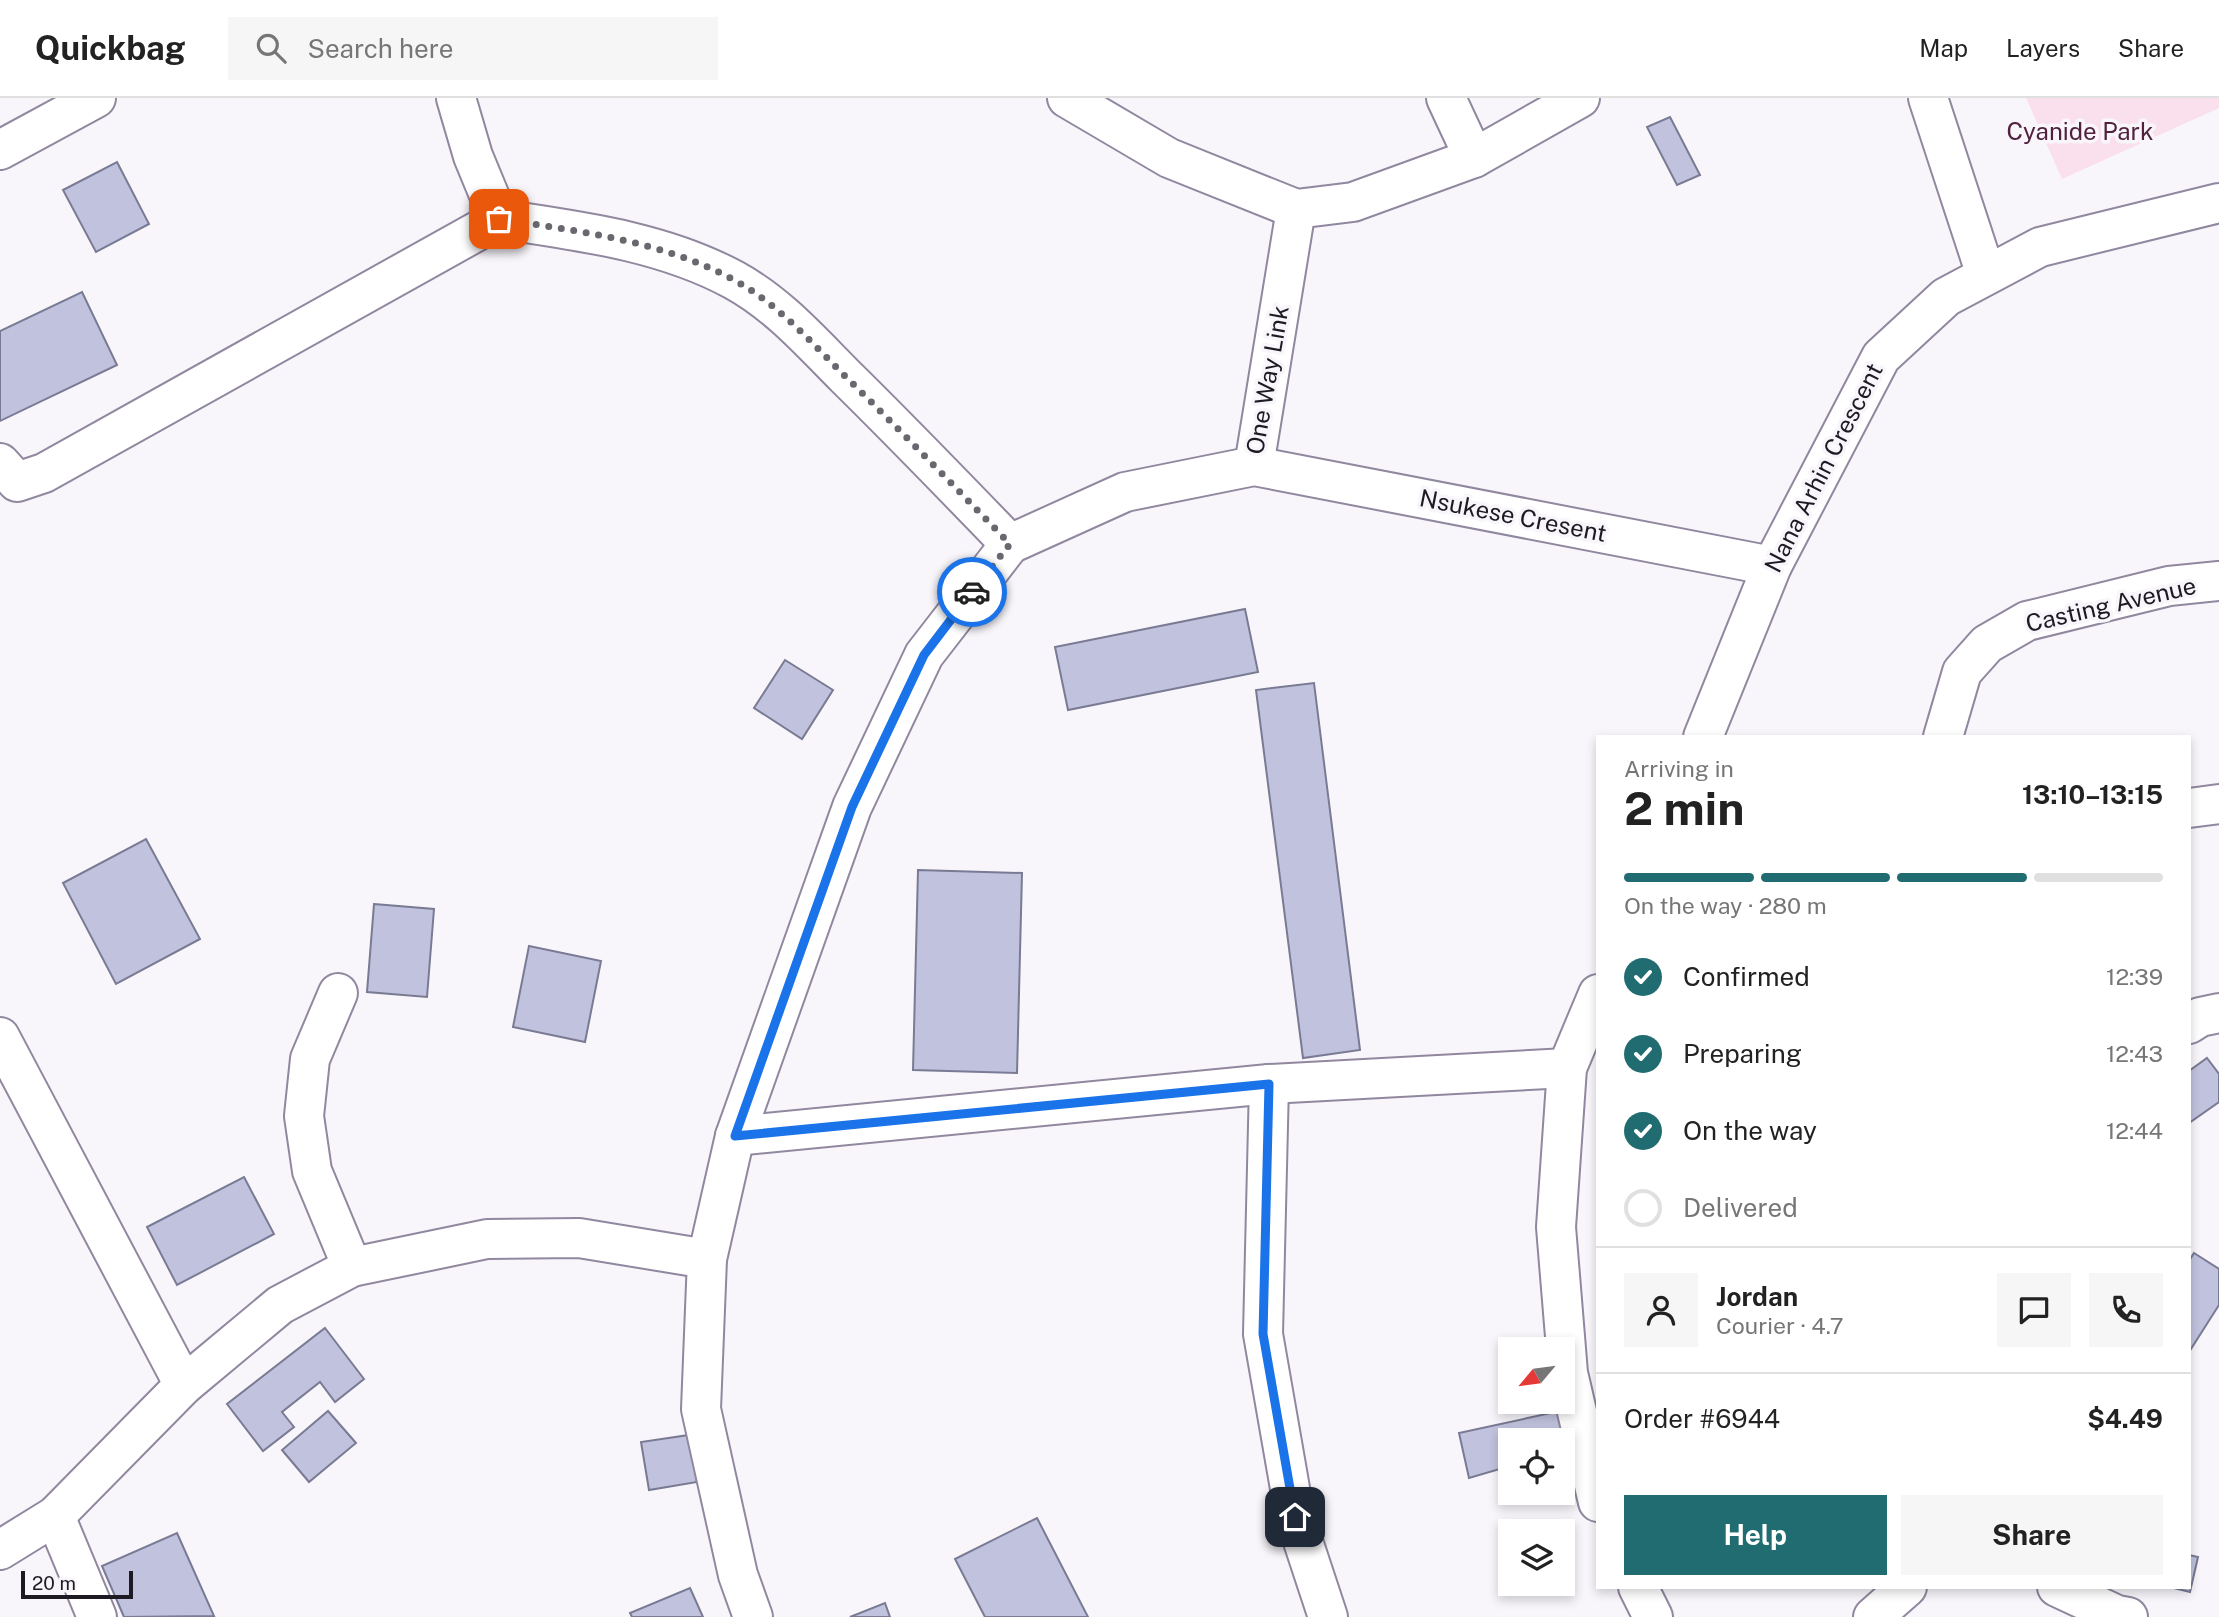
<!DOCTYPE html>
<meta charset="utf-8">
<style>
body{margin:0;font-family:"Public Sans",sans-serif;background:#f6f6f6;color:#222;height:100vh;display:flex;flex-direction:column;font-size:26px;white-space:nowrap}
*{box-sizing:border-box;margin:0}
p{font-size:23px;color:#767676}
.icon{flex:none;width:38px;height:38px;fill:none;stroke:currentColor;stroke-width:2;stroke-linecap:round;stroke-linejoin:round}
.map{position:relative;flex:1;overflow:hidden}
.details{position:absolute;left:1596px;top:637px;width:595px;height:854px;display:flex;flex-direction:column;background:#fff;border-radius:0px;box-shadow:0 4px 10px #0003}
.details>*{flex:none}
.needle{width:46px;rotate:241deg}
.tools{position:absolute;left:1498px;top:1239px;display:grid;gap:14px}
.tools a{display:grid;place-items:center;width:77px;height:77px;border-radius:0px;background:#fff;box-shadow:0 4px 10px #0003;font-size:35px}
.scale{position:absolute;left:21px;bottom:18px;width:112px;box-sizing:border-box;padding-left:7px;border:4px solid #1e1a24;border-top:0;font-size:19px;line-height:24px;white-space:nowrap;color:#1e1a24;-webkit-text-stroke:5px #f8f6fb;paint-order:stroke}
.pin{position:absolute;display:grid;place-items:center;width:60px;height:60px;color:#fff;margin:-30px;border-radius:14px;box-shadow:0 4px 10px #0006}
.courier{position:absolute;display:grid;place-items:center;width:70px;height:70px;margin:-35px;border:5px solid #1a73e8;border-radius:50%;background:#fff;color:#222;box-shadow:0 2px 9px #0007}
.head em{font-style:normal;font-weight:700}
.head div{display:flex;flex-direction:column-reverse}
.head{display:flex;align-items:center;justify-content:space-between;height:119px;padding:0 28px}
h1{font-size:46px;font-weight:700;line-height:52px}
.bar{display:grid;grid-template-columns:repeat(4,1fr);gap:10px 7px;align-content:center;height:84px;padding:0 28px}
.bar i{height:9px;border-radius:5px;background:#e0e0e0}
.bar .current{background:#206c71}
.bar p{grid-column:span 4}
.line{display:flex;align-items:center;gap:18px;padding:0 28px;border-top:2px solid #e0e0e0}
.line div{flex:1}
.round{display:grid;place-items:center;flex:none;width:74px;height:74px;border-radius:0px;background:#f6f6f6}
ol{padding:0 28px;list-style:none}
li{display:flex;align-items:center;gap:21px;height:77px}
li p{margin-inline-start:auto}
li .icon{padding:7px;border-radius:50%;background:#206c71;color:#fff;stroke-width:4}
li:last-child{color:#767676}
li i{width:38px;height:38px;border:4px solid #e0e0e0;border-radius:50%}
.primary-button{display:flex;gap:14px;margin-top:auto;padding:14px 28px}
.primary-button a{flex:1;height:80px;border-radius:0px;background:#206c71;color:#fff;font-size:28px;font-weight:700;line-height:80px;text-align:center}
.primary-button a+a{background:#f6f6f6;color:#222}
header{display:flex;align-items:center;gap:42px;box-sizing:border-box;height:98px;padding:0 35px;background:#fff;border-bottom:2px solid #e0e0e0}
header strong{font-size:33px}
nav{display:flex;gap:38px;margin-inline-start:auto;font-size:24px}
.search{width:490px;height:63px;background:#f6f6f6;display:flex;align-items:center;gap:18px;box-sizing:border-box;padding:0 24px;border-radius:0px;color:#767676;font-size:26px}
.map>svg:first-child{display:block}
.green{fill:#fadfed}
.building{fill:#c1c2dd;stroke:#797a93;stroke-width:2}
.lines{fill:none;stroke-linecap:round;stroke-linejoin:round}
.minor-casing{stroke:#91879f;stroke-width:42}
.minor{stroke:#fff;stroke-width:38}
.done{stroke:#6a676f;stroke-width:7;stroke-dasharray:0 12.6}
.route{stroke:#1a73e8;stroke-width:9}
.labels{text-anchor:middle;stroke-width:7;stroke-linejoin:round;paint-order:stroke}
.park-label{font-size:24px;fill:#51213e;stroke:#f8f6fb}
.street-label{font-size:24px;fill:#1e1a24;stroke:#f8f6fb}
</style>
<header>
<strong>Quickbag</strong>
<div class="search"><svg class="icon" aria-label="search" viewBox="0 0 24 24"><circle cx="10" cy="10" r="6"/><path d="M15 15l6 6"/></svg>Search here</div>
<nav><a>Map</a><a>Layers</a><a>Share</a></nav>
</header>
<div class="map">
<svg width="2219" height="1519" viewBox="0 0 2219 1519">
<rect width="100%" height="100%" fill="#f8f6fb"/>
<!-- green -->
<path class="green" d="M2026,0H2219V10L2062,81Z"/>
<!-- building -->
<g class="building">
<path d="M1670,19L1700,77L1677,87L1647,29Z"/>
<path d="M117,64L149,126L96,154L63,92Z"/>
<path d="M82,194L117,267L0,323V233Z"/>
<path d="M1245,511L1258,574L1068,612L1055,549Z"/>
<path d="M785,562L833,592L802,641L754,610Z"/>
<path d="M1314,585L1360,952L1303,960L1256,592Z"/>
<path d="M146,741L200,841L116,886L63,785Z"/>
<path d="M918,772L1022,775L1017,975L913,972Z"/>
<path d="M374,806L434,811L427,899L367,894Z"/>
<path d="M529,848L601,863L585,944L513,929Z"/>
<path d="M2207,960L2219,976V1004L2189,1025V973Z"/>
<path d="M244,1079L274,1136L177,1187L147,1129Z"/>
<path d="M2194,1155L2219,1171V1207L2189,1254V1163Z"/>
<path d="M325,1230L364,1281L335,1304L320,1284L282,1314L294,1329L263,1353L227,1306Z"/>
<path d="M328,1313L356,1345L309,1384L282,1352Z"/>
<path d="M1560,1313L1565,1351L1563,1352V1342H1510V1368L1469,1380L1459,1335Z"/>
<path d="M689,1337L697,1384L649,1392L641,1344Z"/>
<path d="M1037,1420L1088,1519H985L955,1461Z"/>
<path d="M177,1435L214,1518L124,1519L102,1468Z"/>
<path d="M2189,1457L2198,1459L2190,1494L2170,1489H2189Z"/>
<path d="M690,1490L703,1519H632L630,1515Z"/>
<path d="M885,1505L890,1519H850Z"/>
</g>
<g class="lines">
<defs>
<g id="minor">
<path d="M456,0L473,58L499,121C579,133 662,143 734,182C778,206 811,244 846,279C902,334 956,390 1010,446L1125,394L1254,368L1772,468"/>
<path d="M1067,0L1169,60L1296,111L1353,104L1474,60L1580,0"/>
<path d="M1446,0L1474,60"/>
<path d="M1928,0L1986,177"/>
<path d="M0,52L96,0"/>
<path d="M0,365L17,384L44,375L499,121"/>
<path d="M1254,368L1296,111"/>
<path d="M1703,639L1772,468L1881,259L1946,199L2040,149L2219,105"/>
<path d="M1943,639L1962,574L1987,546L2027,523L2169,488L2219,483"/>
<path d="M2189,710L2219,706"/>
<path d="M338,895L310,961L304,1018L312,1073L352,1169"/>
<path d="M1598,896L1567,970L1556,1129L1568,1275L1598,1404"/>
<path d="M2189,926L2200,919L2219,915"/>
<path d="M0,939L184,1287"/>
<path d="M1269,986L1263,1236L1295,1419L1328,1519"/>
<path d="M735,1038L1269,986L1567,970"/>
<path d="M55,1418L97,1519"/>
<path d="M0,1452L55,1418L184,1287L280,1207L352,1169L487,1141L579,1140L707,1161"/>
<path d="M1638,1489L1653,1519"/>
<path d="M2057,1489L2117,1517L2128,1519"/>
<path d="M753,1519L738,1477L701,1311L707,1161L735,1038L852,709L924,557L1010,446"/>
<path d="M1873,1519L1907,1489"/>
</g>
</defs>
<!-- minor casing -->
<use href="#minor" class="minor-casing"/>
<!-- minor -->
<use href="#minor" class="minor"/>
</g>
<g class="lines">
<!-- done -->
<path class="done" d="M499,121C578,133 663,143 734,182C778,206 811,244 846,279C902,334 956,390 1010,446L972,494"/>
<!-- route -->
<path class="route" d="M972,494L924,557L852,709L735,1038L1269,986L1263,1236L1295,1419"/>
</g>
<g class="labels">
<!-- park labels -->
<g class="park-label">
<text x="2080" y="42">Cyanide Park</text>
</g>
<!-- street labels -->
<g class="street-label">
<text transform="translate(1268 282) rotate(-80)" y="8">One Way Link</text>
<text transform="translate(1824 370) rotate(-63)" y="8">Nana Arhin Crescent</text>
<text transform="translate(1513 418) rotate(11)" y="8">Nsukese Cresent</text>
<text transform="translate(2111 507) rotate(-13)" y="8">Casting Avenue</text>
</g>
</g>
</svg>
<div class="tools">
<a><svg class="needle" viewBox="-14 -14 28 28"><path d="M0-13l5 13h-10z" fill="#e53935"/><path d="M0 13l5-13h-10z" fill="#767676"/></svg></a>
<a><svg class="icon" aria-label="locate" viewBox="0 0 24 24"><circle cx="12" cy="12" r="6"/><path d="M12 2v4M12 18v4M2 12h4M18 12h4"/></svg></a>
<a><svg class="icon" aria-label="layers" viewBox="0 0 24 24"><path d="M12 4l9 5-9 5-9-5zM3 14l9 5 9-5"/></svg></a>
</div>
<div class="scale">20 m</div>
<div class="pin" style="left:499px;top:121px;background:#ea580c"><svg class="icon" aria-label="bag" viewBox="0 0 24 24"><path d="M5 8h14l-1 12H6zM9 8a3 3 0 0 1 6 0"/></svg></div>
<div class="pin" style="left:1295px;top:1419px;background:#1f2937"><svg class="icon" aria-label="home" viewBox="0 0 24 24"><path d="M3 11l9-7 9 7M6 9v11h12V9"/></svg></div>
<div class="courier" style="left:972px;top:494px"><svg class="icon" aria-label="car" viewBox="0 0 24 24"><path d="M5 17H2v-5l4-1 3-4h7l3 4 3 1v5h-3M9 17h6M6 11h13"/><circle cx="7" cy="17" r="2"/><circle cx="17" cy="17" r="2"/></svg></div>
<section class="details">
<div class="head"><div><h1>2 min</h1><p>Arriving in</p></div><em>13:10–13:15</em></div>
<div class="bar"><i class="current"></i><i class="current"></i><i class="current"></i><i></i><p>On the way · 280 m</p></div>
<ol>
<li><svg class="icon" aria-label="check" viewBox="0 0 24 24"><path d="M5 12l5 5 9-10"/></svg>Confirmed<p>12:39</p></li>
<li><svg class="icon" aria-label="check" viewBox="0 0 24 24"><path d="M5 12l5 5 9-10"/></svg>Preparing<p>12:43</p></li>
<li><svg class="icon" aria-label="check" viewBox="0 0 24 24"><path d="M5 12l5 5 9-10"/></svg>On the way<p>12:44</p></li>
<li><i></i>Delivered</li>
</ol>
<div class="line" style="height:126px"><a class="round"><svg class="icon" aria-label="person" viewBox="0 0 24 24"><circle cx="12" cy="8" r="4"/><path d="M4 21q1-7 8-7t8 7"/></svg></a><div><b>Jordan</b><p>Courier · 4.7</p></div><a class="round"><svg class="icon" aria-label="chat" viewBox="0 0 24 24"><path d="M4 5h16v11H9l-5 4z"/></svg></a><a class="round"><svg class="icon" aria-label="phone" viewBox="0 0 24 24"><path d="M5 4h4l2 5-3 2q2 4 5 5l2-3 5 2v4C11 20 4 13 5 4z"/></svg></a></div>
<div class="line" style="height:91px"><div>Order #6944</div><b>$4.49</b></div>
<div class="primary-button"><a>Help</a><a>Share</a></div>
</section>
</div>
